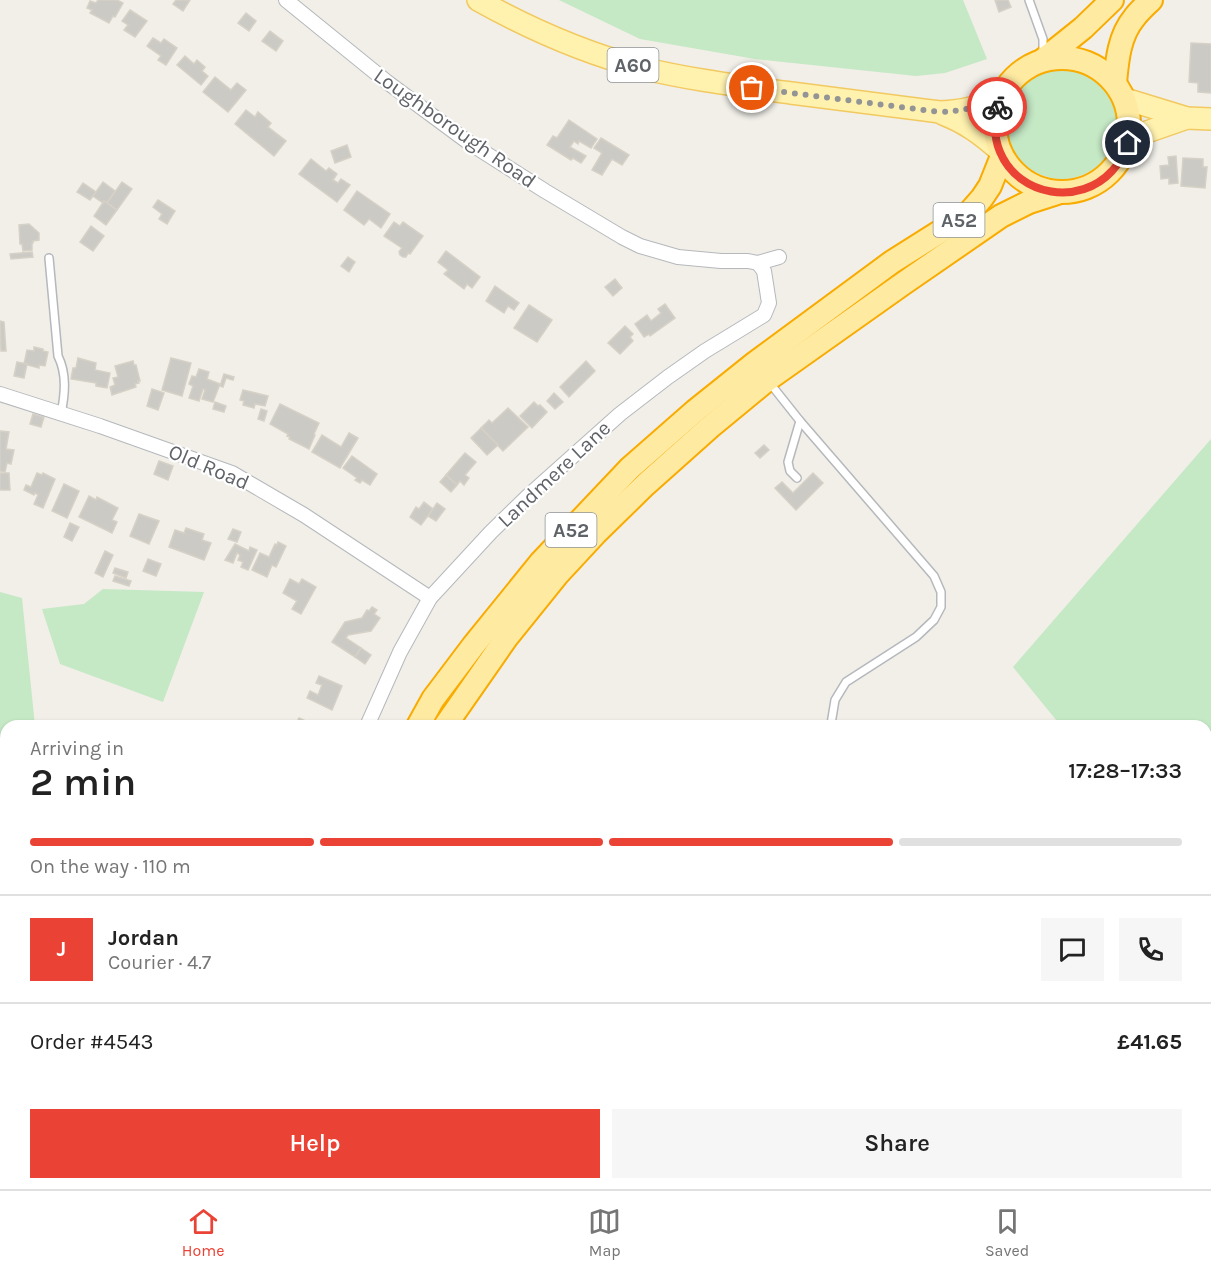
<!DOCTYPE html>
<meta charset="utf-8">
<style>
body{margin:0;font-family:Karla,sans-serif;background:#f6f6f6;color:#222;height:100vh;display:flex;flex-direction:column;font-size:22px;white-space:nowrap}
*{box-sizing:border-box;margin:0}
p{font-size:20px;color:#767676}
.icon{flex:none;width:33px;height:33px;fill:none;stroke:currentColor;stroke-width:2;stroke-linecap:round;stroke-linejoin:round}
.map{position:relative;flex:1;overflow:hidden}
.drawer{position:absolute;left:0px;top:720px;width:1212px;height:470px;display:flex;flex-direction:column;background:#fff;border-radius:18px 18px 0 0;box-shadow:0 2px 4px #0004}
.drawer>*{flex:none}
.pin{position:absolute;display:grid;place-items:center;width:51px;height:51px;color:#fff;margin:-26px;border:3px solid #fff;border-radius:50%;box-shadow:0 2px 6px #0007}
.courier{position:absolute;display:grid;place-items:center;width:60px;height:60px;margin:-30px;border:4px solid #ea4335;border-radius:50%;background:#fff;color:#222;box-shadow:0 2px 8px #0007}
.overview em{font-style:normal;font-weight:600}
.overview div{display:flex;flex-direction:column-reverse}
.overview{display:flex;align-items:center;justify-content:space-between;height:102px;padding:0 30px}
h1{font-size:39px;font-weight:600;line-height:45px}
.bar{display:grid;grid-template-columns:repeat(4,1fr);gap:9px 6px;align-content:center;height:72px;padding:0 30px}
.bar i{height:8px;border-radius:4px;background:#e0e0e0}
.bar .on{background:#ea4335}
.bar p{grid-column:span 4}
.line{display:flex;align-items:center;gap:15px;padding:0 30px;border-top:2px solid #e0e0e0}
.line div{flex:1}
.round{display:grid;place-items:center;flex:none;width:63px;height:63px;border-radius:0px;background:#f6f6f6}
.action{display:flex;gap:12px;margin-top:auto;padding:12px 30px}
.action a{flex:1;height:69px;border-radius:0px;background:#ea4335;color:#fff;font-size:24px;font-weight:600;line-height:69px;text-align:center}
.action a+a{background:#f6f6f6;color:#222}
.tabs{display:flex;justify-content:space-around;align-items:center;height:84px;border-top:2px solid #e0e0e0;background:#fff;font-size:16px;color:#767676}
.tabs a{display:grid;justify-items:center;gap:3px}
.tabs .on{color:#ea4335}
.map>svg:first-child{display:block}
.green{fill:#c5e8c5}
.building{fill:#cccac5;stroke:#d6d1c6;stroke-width:1.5}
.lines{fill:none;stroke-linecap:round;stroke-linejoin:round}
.service-casing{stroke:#b5b8bc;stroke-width:10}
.minor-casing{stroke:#b5b8bc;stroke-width:16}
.primary-casing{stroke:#f2c960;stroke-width:24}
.trunk-casing{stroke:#f9ab00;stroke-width:26}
.service{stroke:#fff;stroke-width:7}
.minor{stroke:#fff;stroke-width:14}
.primary{stroke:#fff2af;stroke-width:21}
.trunk{stroke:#feeaa1;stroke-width:22}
.done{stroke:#929495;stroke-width:6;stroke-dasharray:0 10.8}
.route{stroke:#ea4335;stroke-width:8}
.labels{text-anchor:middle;stroke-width:4.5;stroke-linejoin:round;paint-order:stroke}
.shield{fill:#fff;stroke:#8f9295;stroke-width:1.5}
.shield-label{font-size:20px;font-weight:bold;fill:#5f6368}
.street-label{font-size:21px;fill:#5f6368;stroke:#fff}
</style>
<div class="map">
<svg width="1211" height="1189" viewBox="0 0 1211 1189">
<rect width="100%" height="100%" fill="#f1efe8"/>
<!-- green -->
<g class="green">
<path d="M559,0H963L987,59L945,73L916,76L755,59L640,39Z"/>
<circle cx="1062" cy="124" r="55"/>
<path d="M1211,439V1047L1206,1044V726H1061L1013,667Z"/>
<path d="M103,589L204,592L163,702L60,664L42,609L84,604Z"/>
<path d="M0,592L22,598L35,726H6V1097L0,1100Z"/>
</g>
<!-- building -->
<g class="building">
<path d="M98,0H117L123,3L115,17L113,16L109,23L90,13L92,10L87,8L90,1L96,3Z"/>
<path d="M176,0H190L183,11L173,4Z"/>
<path d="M995,0H1008L1011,7L999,12Z"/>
<path d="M130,10L147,21L135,37L124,30L128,25L122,21Z"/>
<path d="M246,13L256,21L249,31L238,23Z"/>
<path d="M270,31L283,41L276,51L262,41Z"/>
<path d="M153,38L161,43L164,39L177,48L166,65L158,60L161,56L147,46Z"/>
<path d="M1191,43L1211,44V93L1198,92V83L1189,82Z"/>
<path d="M185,56L194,64L197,60L205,67L202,71L208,76L201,85L177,65Z"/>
<path d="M215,77L231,90L237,83L246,90L228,112L203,92Z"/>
<path d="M246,110L255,117L258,112L271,123L268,127L286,141L274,156L235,124Z"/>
<path d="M569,120L597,139L591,148L579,141L578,144L574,141L570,147L586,156L581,163L573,158L571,160L547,145L553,136L557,138Z"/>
<path d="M601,138L629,155L622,165L612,159L602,175L592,170L602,153L594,148Z"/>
<path d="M347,145L351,157L335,163L331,151Z"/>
<path d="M1176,156L1178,183L1169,184V178L1161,179L1160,166L1169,165L1168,157Z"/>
<path d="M1183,158L1203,159V167H1207L1205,188L1181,186Z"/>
<path d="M311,159L326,171L329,168L337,174L333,180L338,183L341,179L350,185L337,202L299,174Z"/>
<path d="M103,182L115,191L107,203L104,201L103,203L93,196Z"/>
<path d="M122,182L132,189L117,210L107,203Z"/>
<path d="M83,183L96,192L90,200L77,192Z"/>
<path d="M357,191L390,214L381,228L369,219L364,225L344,210Z"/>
<path d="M158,200L175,211L167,224L159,219L162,214L153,207Z"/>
<path d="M104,201L117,210L106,225L94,216Z"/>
<path d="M394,222L400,226L403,222L423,236L410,254L408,253L406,257H403L400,255L399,252L402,248L384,236Z"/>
<path d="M29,224L39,233V240L33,241V243H32V250L23,251L22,244H20L19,225Z"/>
<path d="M91,226L104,236L93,251L80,242Z"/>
<path d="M446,251L480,277L472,288L467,284L464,289L444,274L448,270L438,262Z"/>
<path d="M32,252L33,257L11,259L10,254Z"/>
<path d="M348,257L355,262L349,272L341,266Z"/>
<path d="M615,279L622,288L613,296L605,287Z"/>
<path d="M495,286L519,303L514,310L508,306L504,313L486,301Z"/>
<path d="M665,304L675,318L650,336L649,334L644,337L635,324L647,315L651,321L661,313L658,309Z"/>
<path d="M529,305L552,320L537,342L514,328Z"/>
<path d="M0,321L4,322L6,351H1Z"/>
<path d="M625,326L633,334L630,337L633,341L620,354L608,343Z"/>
<path d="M34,347L43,349V351L48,352L45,366L39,365V368L24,364L27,350L34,351Z"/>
<path d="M78,358L96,363L95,370L110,373L107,388L96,386V383L71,379L73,368H76Z"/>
<path d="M171,358L191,363L182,396L162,390Z"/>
<path d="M133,361L134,365H136L140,381H138L139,383L135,384L136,387L112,395L110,387L115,385L113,378L118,377L115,366Z"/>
<path d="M586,361L595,371L569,397L560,387Z"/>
<path d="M17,362L27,364L24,378L14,376Z"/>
<path d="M199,369L209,372L207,379L220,384L213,402L202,399L205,390L203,389L199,401L189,398L193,386L189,384L192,376L196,377Z"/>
<path d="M224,374L234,377L233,380L226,378L223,387L220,386Z"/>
<path d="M152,389L164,393L158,410L147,406Z"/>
<path d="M243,390L268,396L265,406L255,404L254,408L243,405L244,401L240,400Z"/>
<path d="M554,393L563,402L555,409L547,401Z"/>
<path d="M215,402L226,406L224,412L213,409Z"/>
<path d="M534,402L538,406L540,405L547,412L532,428L520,416Z"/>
<path d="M280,404L319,423L314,434L315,435L309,449L289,439L290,437L287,436L288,434L270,424Z"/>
<path d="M508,408L528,427L503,451L481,428L489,420L492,423Z"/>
<path d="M261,409L267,411L264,421L258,419Z"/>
<path d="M33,414L44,417L41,427L30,424Z"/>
<path d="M481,428L498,445L487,455L471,438Z"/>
<path d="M0,431L9,432L6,449L14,450L11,464L7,463L5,472L0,471Z"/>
<path d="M349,433L358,438L340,468L312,452L322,435L341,447Z"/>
<path d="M764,445L769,450L760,458L755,453Z"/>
<path d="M465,453L476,462L465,475L469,478L464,485L460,481L457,485L446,475Z"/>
<path d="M352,456L377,474L370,485L362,480L360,483L355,480L357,478L343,468Z"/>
<path d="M159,461L173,466L168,480L154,474Z"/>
<path d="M0,473H9L10,490H0Z"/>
<path d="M37,473L42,475L43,473L55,479L43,508L34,504L38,495L35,493L34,495L24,490L26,485L31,487Z"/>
<path d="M813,473L823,483L796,510L775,488L782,482L793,493Z"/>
<path d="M446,475L457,485L451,492L440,482Z"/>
<path d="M64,484L79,491L67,518L52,511Z"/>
<path d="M89,496L96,500L97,497L118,508L112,520L117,522L112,533L79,517Z"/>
<path d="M424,502L433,509L421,525L410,517L416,507L419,509Z"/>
<path d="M437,503L445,509L436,521L428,516Z"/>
<path d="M139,514L159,521L149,544L130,536Z"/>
<path d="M70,523L79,527L72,541L64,537Z"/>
<path d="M186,528L204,534L202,540L211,543L204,560L169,547L175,530L184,533Z"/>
<path d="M233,529L241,532L237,542L228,539Z"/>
<path d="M278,542L286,546L276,567L272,565L267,577L252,570L260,553L269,557L275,544L277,545Z"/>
<path d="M235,544L249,551L250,547L257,550L248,570L241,567L243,562L238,560L240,555L237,553L233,563L225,560Z"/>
<path d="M105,551L113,555L103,577L95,573Z"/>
<path d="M148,559L161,564L156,576L143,571Z"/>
<path d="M115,568L128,572L126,578L113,573Z"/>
<path d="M115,576L131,581L129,586L113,581Z"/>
<path d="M290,579L299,584L302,579L316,587L301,614L292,609L297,601L283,593Z"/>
<path d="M372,607L377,610L374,614L380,618L371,631L348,635L346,638L361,648L355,657L332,642L345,622L362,618L367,610L369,611Z"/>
<path d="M361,648L371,655L365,664L355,657Z"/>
<path d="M319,676L342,686L332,710L307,698L310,691L318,695L322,685L316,683Z"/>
<path d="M299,718L316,726H295Z"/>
<path d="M6,1183L12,1184L19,1189H2Z"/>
</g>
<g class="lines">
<defs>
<g id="service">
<path d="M1029,0L1043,39V55"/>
<path d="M49,258L58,356C67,374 65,394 61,414"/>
<path d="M769,382L800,421L788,462L790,471L797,478"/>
<path d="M800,421L934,576L941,592V607L934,620L916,637L846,682L835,700L831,724L832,726"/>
<path d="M210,1184L218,1189"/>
</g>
<g id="minor">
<path d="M286,0L387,82L468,142L545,191L622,237L640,246L678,257L721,261H748L758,263"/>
<path d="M0,394L100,426L232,473L304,515L430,598"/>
<path d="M367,726L400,652L430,598L491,532L527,497L620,414L668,377L705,351L764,315L769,303L764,271L758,263L779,257"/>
<path d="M110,1189L113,1184"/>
</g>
<g id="primary">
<path d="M478,0C530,29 585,53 642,68C691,80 741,86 791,93C840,99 890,106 940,112C964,111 979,107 1001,96"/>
<path d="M1125,99L1187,118L1211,119"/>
<path d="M943,114C966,123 981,134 999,150"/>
<path d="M1128,143L1141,134L1187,118"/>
</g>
<g id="trunk">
<circle cx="1062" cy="125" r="67"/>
<path d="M1043,60L1083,28L1112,0"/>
<path d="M1115,83C1117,61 1119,36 1134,18C1139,11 1145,6 1151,0"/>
<path d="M418,726L433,699L473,646L541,562L630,468L695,411L755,363L892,262L968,214L982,198L990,186L1002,156"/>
<path d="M445,726L507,637L557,575L596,533L645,485L710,427L767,380L904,283L1001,216L1029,202L1057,193"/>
<path d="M145,1189L149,1184"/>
<path d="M173,1189L177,1184"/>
</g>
</defs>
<!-- service casing -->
<use href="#service" class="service-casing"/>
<!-- minor casing -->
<use href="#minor" class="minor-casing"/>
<!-- primary casing -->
<use href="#primary" class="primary-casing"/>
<!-- trunk casing -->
<use href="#trunk" class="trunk-casing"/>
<!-- service -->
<use href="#service" class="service"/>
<!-- minor -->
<use href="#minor" class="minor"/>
<!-- primary -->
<use href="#primary" class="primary"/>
<!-- trunk -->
<use href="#trunk" class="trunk"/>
</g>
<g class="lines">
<!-- done -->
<path class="done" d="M752,88L940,112C964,111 979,107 1001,96L997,107"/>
<!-- route -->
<path class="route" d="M997,107C994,122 994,138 1000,152C1019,197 1080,206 1112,171C1120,163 1124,153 1128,143"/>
</g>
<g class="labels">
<!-- shield labels -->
<g class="shield">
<rect x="607.5" y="48" width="51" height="34" rx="4.5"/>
<rect x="933.5" y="203" width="51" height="34" rx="4.5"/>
<rect x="545.5" y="513" width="51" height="34" rx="4.5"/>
</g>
<g class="shield-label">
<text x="633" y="72">A60</text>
<text x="959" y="227">A52</text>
<text x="571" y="537">A52</text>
</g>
<!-- street labels -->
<g class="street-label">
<text transform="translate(455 128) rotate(35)" y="7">Loughborough Road</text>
<text transform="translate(209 467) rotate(23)" y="7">Old Road</text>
<text transform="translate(554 474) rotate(-43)" y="7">Landmere Lane</text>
</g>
</g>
</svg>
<div class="pin" style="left:752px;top:88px;background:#ea580c"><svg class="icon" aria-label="bag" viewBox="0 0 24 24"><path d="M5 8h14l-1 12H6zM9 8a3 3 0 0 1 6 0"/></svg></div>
<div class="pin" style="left:1128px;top:143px;background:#1f2937"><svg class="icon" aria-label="home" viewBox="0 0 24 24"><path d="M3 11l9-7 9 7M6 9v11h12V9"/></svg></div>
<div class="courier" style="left:997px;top:107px"><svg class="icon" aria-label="bike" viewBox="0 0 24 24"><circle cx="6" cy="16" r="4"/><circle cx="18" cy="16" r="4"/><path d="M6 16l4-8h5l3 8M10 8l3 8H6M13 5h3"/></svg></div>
<section class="drawer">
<div class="overview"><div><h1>2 min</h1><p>Arriving in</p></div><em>17:28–17:33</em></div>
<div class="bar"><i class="on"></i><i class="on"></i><i class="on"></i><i></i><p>On the way · 110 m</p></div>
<div class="line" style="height:108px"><b class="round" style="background:#ea4335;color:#fff">J</b><div><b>Jordan</b><p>Courier · 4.7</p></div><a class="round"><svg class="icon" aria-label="chat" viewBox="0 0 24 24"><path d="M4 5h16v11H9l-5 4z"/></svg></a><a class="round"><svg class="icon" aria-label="phone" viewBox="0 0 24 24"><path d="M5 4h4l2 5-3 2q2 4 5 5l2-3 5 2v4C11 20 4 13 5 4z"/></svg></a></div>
<div class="line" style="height:78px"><div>Order #4543</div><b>£41.65</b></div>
<div class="action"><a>Help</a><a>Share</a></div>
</section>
</div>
<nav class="tabs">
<a class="on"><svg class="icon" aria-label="home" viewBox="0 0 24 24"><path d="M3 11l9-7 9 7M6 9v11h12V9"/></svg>Home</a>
<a><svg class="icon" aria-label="map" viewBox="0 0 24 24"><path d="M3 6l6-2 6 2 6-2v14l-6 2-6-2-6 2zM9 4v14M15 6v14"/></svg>Map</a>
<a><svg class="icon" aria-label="saved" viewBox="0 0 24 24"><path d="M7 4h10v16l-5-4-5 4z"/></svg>Saved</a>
</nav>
